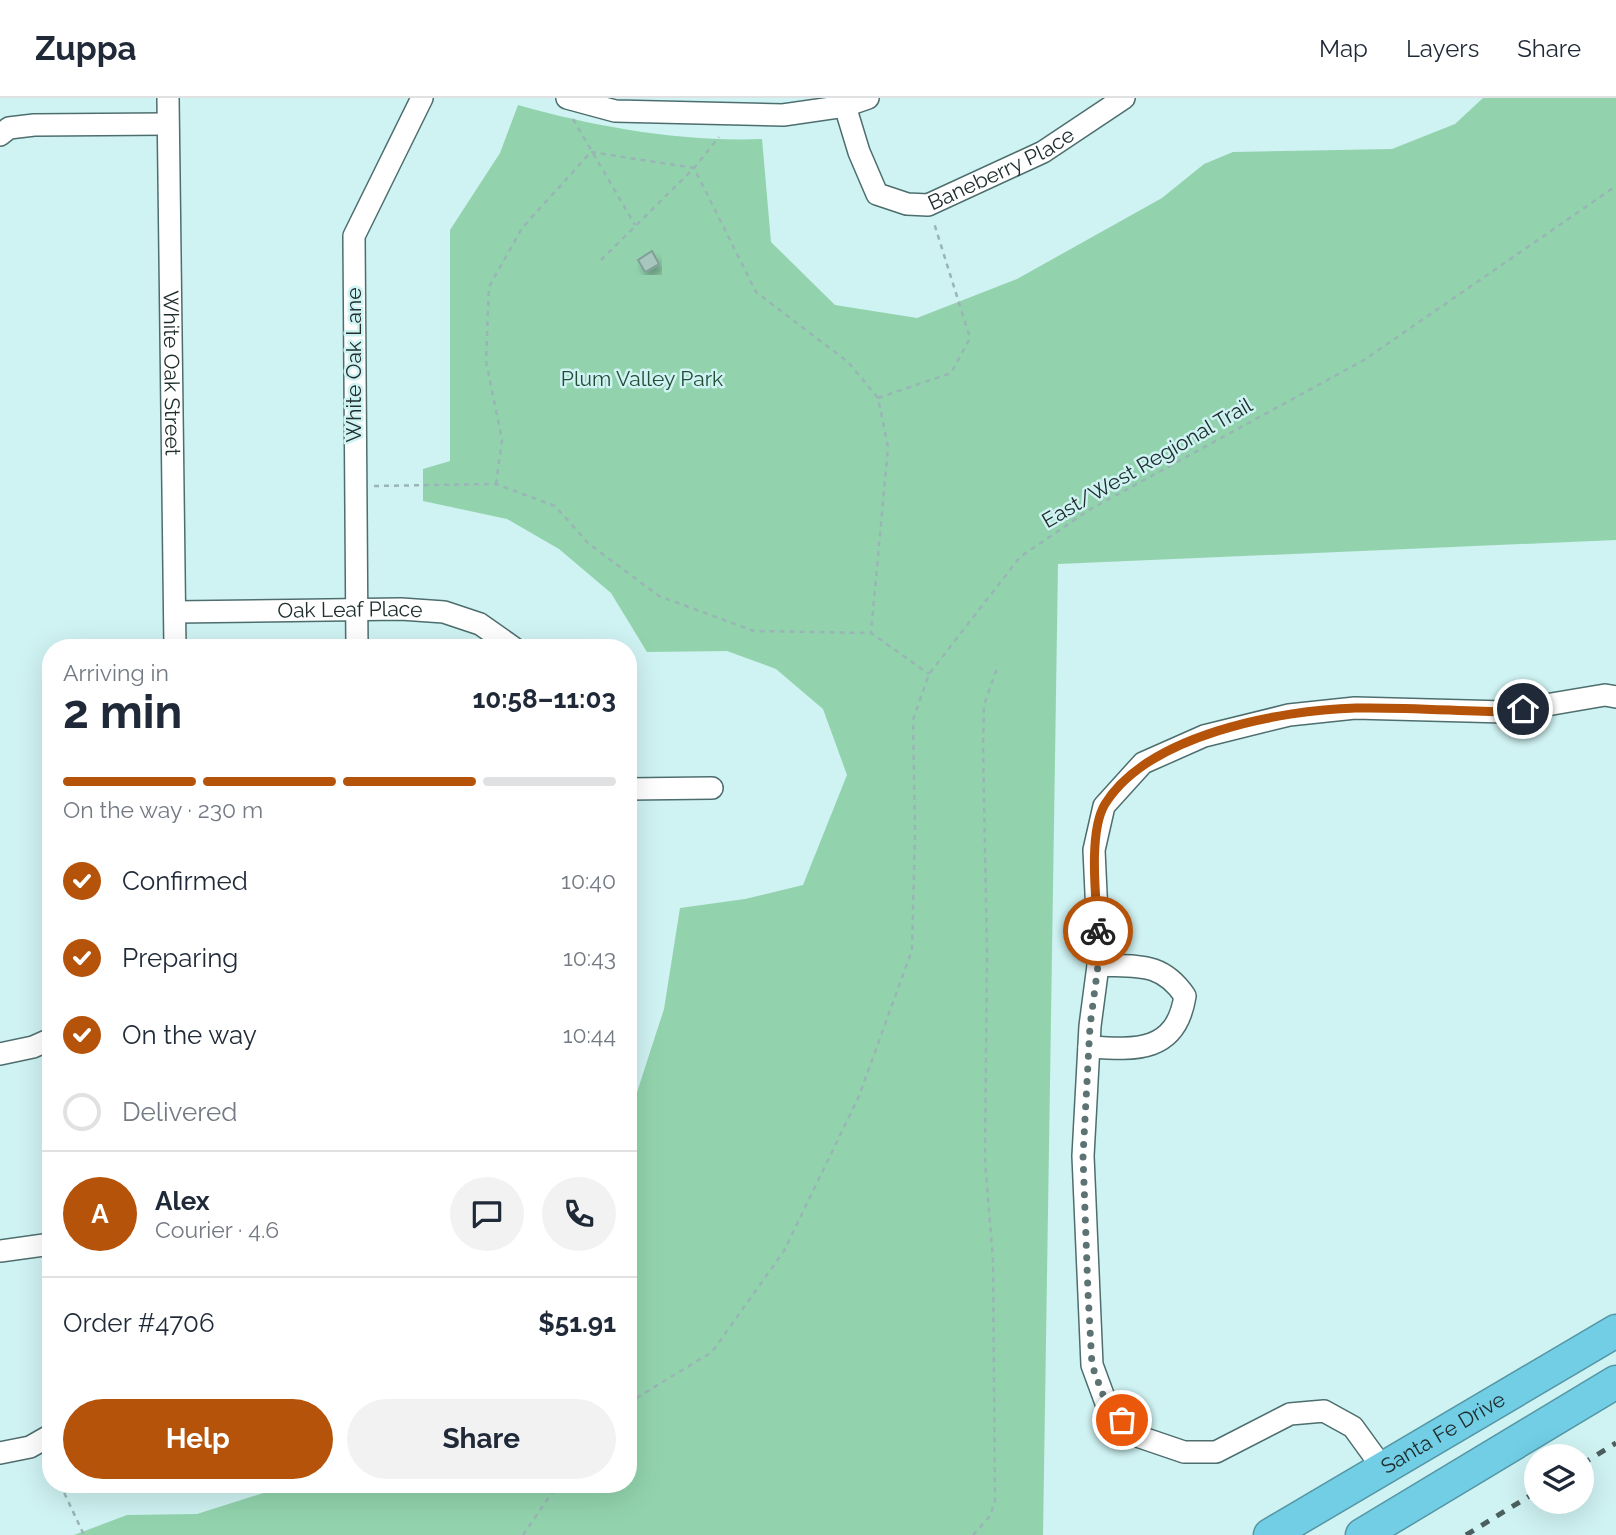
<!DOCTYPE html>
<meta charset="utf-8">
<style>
body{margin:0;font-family:Raleway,sans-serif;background:#f2f2f3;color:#1f2937;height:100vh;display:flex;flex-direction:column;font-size:26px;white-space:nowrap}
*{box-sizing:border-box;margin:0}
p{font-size:23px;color:#747a83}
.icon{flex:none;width:38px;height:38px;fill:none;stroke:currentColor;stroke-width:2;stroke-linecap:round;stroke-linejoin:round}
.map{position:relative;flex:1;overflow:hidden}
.side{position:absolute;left:42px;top:541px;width:595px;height:854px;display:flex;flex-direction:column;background:#fff;border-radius:28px;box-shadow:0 7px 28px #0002}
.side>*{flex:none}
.controls{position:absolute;left:1524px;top:1346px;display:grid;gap:14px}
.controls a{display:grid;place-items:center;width:70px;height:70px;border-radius:50%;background:#fff;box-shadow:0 7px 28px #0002;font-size:35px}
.pin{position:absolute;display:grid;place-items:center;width:60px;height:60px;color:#fff;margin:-30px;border:4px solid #fff;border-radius:50%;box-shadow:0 2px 7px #0007}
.courier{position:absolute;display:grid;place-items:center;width:70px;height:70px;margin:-35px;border:5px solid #b45309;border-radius:50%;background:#fff;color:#222;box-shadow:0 2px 9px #0007}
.overview em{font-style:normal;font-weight:700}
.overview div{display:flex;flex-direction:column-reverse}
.overview{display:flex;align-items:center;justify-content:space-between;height:119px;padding:0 21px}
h1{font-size:46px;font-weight:700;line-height:52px}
.bar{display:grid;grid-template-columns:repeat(4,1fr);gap:10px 7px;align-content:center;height:84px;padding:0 21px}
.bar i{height:9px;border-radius:5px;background:#e0e1e3}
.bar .on{background:#b45309}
.bar p{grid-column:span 4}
.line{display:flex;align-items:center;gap:18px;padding:0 21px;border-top:2px solid #e0e1e3}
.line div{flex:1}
.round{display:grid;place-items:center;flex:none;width:74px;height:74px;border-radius:37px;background:#f2f2f3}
ol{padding:0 21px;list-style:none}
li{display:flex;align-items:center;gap:21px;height:77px}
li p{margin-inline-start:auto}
li .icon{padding:7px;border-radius:50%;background:#b45309;color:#fff;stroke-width:4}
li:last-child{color:#747a83}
li i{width:38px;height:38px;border:4px solid #e0e1e3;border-radius:50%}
.button{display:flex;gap:14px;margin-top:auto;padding:14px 21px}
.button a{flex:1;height:80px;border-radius:42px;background:#b45309;color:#fff;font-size:28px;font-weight:700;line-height:80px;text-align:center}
.button a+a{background:#f2f2f3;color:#1f2937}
header{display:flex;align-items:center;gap:42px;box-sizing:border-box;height:98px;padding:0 35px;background:#fff;border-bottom:2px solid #e0e1e3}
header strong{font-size:33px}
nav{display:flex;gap:38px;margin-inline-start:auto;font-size:24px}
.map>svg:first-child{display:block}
.green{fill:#92d3ad}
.building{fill:#a7c7be;stroke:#809f96;stroke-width:2;filter:url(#shadow)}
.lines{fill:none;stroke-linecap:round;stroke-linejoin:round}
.minor-casing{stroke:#4e6e6e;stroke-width:24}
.highway-casing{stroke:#5596a5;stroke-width:35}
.path{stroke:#99b5b5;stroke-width:2.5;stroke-dasharray:5 5;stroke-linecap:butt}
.minor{stroke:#fff;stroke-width:21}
.highway{stroke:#71cee5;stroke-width:32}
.rail{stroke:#4c5f5f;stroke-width:5;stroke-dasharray:9 9;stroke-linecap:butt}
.done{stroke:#5d7373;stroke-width:7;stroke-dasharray:0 12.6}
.route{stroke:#b45309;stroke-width:9}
.labels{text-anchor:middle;stroke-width:5;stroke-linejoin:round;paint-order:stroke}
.street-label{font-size:21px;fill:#202e2e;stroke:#cff2f2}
.park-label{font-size:21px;fill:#234c35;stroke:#cff2f2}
</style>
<header>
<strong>Zuppa</strong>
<nav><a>Map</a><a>Layers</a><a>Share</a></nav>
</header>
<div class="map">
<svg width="1616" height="1437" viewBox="0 0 1616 1437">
<defs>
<filter id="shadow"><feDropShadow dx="4" dy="7" stdDeviation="3.5" flood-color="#0004"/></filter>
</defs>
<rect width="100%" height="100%" fill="#cff2f2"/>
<!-- green -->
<path class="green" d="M1483,0H1616V442L1058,466L1043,1437H74L127,1417L197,1416L292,1386H628V1022L664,911L680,810L745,801L803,787L847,677L823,611L776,571L727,553L647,554L611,495L559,451L507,421L423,403V371L450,363V132L500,55L518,7C596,29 680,44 762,41L771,144L835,207L917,220L1017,181L1162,100L1204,66L1233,54L1392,51L1455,26Z"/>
<!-- building -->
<path class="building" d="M652,153L659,166L645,174L638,162Z"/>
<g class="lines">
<defs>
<g id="minor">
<path id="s1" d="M168,0L175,550"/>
<path d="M567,0L615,13L783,17L845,8L868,0"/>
<path id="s2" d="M845,8L859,54L877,96L907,106L928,107L1043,54L1124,0"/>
<path d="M0,37L9,30L34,27L167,26"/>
<path id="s3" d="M175,514L401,511L444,514L480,526L514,550"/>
<path d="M357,550L354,138L422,0"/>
<path d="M628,691L712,690"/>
<path d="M1089,949C1136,952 1176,955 1185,898C1161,863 1137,869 1098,867"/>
<path d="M0,956L33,949L51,941"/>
<path d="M0,1153L51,1146"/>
<path d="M0,1355L30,1349L51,1337"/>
<path d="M1382,1369L1353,1329L1324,1313L1290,1316L1216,1354H1184L1137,1338L1106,1305L1092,1267L1083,1058L1090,928L1099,860L1094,752L1104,708L1143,665L1204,638L1289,617L1355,610L1505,614L1605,597L1616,599"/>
</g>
<g id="highway">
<path id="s4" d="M1270,1437L1616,1233"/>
<path d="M1362,1437L1616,1284"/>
</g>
</defs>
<!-- minor casing -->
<use href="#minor" class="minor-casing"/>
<!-- highway casing -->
<use href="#highway" class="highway-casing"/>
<!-- path -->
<g class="path">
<path d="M573,21L635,127"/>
<path d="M591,54L694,70L756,194L848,264L878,300L888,349L871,535"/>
<path d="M601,162L694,70L719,39"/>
<path d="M878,300L951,275L970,240L934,125"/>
<path d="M496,386L502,342L486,263L489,189L522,130L590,55"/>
<path d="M374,388L496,386L555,408L588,445L659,498L754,533L871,535L929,576"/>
<path d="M628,1305L712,1254L784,1153L859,998L912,852L915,734L913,622L929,576L1020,459L1089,412L1364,262L1616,88"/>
<path d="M47,1359L51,1366"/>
<path d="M60,1386L84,1437"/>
<path d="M523,1437L558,1386"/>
<path d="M973,1437L990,1418L995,1403L993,1162L985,1063L987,853L983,648L984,607L998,567"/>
</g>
<!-- minor -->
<use href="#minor" class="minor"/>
<!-- highway -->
<use href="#highway" class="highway"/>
<!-- rail -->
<g class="rail">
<path d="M1582,1366L1616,1345"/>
<path d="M1466,1437L1536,1394"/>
</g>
</g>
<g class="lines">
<!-- done -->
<path class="done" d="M1098,833L1099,860L1090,928L1083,1058L1088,1195L1092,1267L1106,1305L1122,1322"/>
<!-- route -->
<path class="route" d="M1098,833C1096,801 1088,734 1105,706C1148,637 1279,612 1356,610C1406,609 1456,613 1506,614L1523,611"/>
</g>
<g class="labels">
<!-- street labels -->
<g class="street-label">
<text dy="7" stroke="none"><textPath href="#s2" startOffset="228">Baneberry Place</textPath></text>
<text transform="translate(354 267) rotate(-90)" y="7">White Oak Lane</text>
<text dy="7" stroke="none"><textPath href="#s1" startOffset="275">White Oak Street</textPath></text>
<text transform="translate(1147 365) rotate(-30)" y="7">East/West Regional Trail</text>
<text dy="7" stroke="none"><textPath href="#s3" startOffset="175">Oak Leaf Place</textPath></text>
<text dy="7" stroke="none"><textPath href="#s4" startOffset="201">Santa Fe Drive</textPath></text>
</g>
<!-- park labels -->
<g class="park-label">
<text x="642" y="288">Plum Valley Park</text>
</g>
</g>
</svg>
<div class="controls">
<a><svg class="icon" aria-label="layers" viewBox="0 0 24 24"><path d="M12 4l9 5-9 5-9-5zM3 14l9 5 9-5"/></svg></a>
</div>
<div class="pin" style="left:1122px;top:1322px;background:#ea580c"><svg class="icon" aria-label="bag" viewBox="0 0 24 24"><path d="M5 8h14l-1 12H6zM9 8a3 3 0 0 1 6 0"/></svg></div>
<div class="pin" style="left:1523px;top:611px;background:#1f2937"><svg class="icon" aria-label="home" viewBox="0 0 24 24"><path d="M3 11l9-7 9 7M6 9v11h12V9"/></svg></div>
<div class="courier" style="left:1098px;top:833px"><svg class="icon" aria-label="bike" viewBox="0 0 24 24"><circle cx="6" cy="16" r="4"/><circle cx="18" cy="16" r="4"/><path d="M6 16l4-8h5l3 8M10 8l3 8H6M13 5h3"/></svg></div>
<section class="side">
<div class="overview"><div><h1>2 min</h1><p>Arriving in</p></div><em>10:58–11:03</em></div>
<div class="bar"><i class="on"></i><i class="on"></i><i class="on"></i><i></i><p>On the way · 230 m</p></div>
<ol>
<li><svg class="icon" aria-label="check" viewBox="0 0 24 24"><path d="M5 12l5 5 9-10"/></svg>Confirmed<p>10:40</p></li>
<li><svg class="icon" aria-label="check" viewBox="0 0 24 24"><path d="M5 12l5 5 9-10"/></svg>Preparing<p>10:43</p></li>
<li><svg class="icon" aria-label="check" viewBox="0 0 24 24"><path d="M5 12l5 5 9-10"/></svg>On the way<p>10:44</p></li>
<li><i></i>Delivered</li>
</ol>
<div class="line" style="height:126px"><b class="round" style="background:#b45309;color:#fff">A</b><div><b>Alex</b><p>Courier · 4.6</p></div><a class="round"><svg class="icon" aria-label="chat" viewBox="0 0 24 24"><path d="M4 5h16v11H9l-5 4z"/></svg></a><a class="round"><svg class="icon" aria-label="phone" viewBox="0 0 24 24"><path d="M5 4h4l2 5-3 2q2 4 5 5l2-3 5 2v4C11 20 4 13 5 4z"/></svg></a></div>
<div class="line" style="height:91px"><div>Order #4706</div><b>$51.91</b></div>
<div class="button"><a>Help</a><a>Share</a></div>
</section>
</div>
